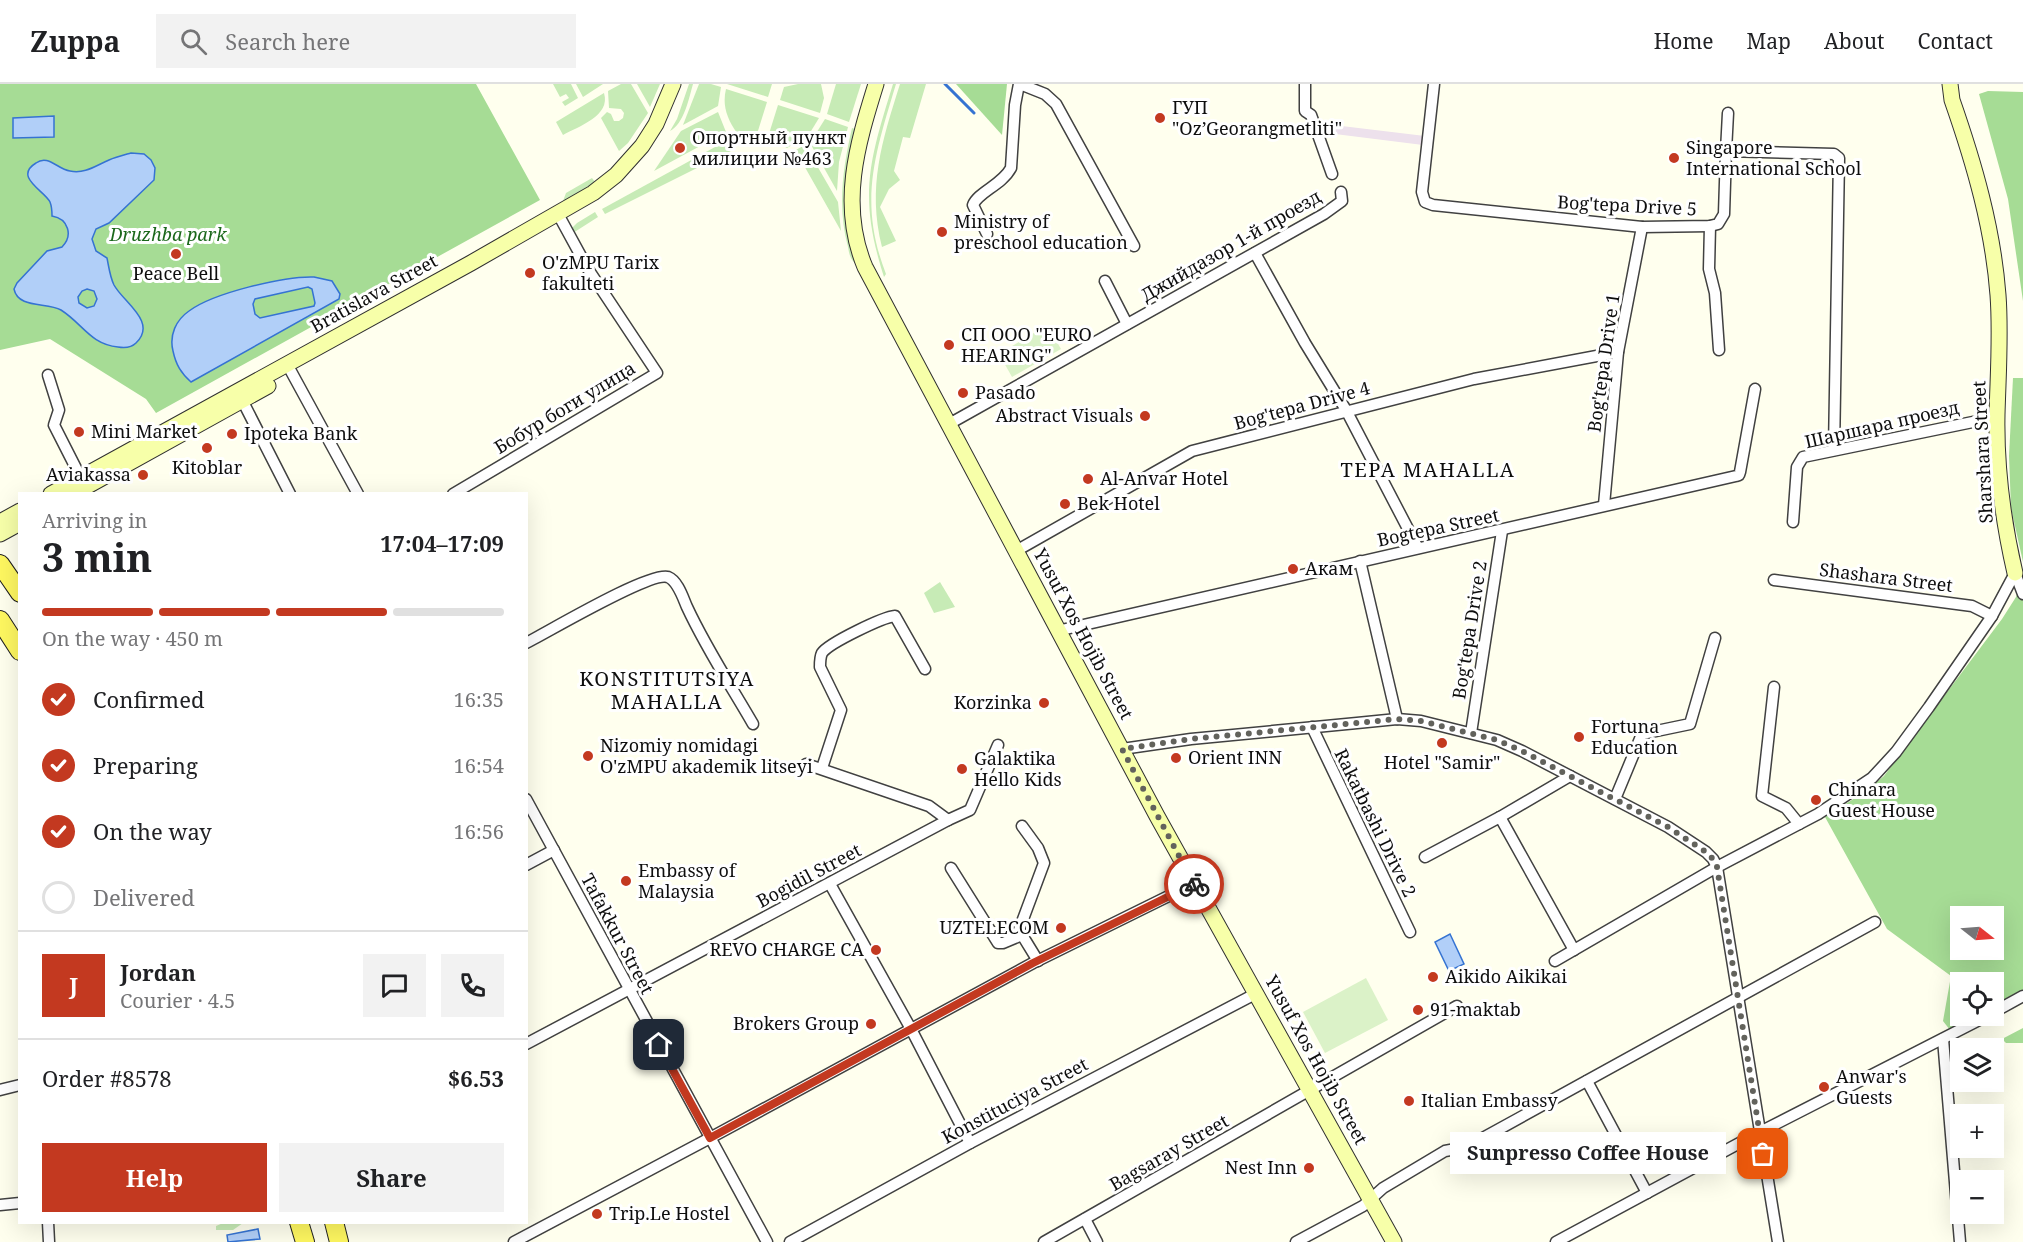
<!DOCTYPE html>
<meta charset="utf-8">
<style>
body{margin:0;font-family:"Noto Serif",serif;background:#f2f2f2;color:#202124;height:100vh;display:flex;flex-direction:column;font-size:22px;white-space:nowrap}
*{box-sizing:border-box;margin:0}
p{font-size:20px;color:#757577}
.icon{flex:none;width:33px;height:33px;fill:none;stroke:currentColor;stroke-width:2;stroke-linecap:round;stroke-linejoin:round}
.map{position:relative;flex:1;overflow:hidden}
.sheet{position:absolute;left:18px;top:408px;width:510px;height:732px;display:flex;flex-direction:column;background:#fff;border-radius:0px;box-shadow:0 6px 24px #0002}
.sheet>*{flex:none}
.needle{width:39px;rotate:107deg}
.tools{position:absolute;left:1950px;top:822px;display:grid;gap:12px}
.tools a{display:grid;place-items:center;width:54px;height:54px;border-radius:0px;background:#fff;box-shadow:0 6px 24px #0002;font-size:30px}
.pin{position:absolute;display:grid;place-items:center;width:51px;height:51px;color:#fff;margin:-26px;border-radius:12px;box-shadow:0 3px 9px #0006}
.courier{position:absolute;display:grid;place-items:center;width:60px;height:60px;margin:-30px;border:4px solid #c33920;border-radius:50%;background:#fff;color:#222;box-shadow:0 2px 8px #0007}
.bubble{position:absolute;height:42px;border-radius:0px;background:#fff;box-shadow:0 6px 24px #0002;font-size:20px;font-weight:700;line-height:42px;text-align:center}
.overview em{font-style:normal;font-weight:700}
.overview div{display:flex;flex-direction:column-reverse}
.overview{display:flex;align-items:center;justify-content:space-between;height:102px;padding:0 24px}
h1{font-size:39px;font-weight:700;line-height:45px}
.bar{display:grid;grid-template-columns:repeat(4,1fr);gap:9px 6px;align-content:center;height:72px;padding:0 24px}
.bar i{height:8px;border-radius:4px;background:#e0e0e0}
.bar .selected{background:#c33920}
.bar p{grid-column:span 4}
.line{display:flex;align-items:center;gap:15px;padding:0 24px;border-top:2px solid #e0e0e0}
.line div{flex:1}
.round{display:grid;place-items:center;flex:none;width:63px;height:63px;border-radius:0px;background:#f2f2f2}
ol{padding:0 24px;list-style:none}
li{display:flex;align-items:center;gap:18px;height:66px}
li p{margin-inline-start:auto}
li .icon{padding:6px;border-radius:50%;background:#c33920;color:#fff;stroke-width:4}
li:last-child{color:#757577}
li i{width:33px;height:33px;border:3px solid #e0e0e0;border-radius:50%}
.cta{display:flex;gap:12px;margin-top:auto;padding:12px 24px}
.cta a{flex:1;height:69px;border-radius:0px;background:#c33920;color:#fff;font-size:24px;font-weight:700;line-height:69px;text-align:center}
.cta a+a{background:#f2f2f2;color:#202124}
header{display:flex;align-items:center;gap:36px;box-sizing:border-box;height:84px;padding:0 30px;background:#fff;border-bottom:2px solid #e0e0e0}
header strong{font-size:28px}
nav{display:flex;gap:33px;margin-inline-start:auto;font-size:21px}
.search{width:420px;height:54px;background:#f2f2f2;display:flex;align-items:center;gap:15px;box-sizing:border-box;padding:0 21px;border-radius:0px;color:#757577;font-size:22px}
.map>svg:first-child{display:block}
.industrial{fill:#ede1ec}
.green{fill:#c7ebb6}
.forest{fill:#a6dc95;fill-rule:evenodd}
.pitch{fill:#dbf2c8}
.water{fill:#b1cff8;stroke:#3573d2;stroke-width:1.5;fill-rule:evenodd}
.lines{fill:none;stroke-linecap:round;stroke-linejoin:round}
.stream{stroke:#3573d2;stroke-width:3}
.street-casing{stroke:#414141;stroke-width:13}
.secondary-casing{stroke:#303030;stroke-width:17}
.primary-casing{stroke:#1f1f1f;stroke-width:20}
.street{stroke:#fff;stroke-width:10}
.secondary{stroke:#f7ffa9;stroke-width:15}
.primary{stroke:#fef760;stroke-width:18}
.done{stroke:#62625c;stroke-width:6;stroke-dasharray:0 10.8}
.route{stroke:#c33920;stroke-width:8}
.poi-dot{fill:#c33920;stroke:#fff;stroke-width:2}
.labels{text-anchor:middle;stroke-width:6;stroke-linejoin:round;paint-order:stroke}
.poi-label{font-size:18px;fill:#0e0e0e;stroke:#fff;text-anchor:start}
.street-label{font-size:18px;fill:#0e0e0e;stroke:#fff}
.park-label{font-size:18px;font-style:italic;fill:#1b681b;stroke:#fff}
.neighbourhood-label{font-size:20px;letter-spacing:1.5px;fill:#0e0e0e;stroke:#fff}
</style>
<header>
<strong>Zuppa</strong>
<div class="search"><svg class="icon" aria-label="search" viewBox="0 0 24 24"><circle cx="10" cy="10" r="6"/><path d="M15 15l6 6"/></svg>Search here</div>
<nav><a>Home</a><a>Map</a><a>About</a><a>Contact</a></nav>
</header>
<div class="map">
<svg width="2023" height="1158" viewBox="0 0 2023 1158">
<rect width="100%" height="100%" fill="#ffe"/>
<!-- industrial -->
<path class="industrial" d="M1325,40L1425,52L1423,61L1327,49Z"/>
<!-- green -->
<g class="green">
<path d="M553,0H571L578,14L565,22L562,18L569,14L566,10L560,13Z"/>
<path d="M576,0H603L583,13Z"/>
<path d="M621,0H631L648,29L628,59L619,67L601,34L607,28L611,30L614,37H619L623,34L624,29L621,25L609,24L608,7Z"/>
<path d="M637,0H660L650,23Z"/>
<path d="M689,0H693C689,14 684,40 670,47L677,35Z"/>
<path d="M699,0H711L721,3L718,22L683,41Z"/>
<path d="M727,0H772L768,13Z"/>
<path d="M798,0H821L824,14L820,29L780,16L784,3Z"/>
<path d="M836,0H861L849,38L827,30Z"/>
<path d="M893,0H896C875,70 858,118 886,190L884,193C858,112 869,78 893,0Z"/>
<path d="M900,0H926L910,54L903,53L894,87L900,96L889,105L880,123L896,157L882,163C867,103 882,57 900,0Z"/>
<path d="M726,5L767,18L757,50L737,49C727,35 722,21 726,5Z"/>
<path d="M604,9C611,32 579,42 563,51L556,38Z"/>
<path d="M778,21L819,34L808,52L787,64L768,53Z"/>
<path d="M718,28L726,48L654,87L681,47Z"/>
<path d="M825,35L848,43L839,78L837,107L810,59Z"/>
<path d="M852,44L855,45C843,96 843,128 855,179C850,175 849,169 848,163C837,123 843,83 852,44Z"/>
<path d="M726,57L735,65L605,130L602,125Z"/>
<path d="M805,61L838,118L841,147L802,78L792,68Z"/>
<path d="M592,94L595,98L571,116L563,117L566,109Z"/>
<path d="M595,128L598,133L573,149L571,145L577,139Z"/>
<path d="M940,498L955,523L934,529L924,509Z"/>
<path d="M223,1139V1138L243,1139L233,1146H216V1142Z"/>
</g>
<!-- forest -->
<g class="forest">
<path d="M0,0H476L540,116L156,329L146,315L50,255L0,266Z"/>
<path d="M956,0H1007L1002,51Z"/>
<path d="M1988,7L2023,8V217L2008,115L1979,10Z"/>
<path d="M2013,294H2023V478L2011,424L2009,372Z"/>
<path d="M2023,494V908L1994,923V898H1960V932H1978L1950,946L1943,937L1951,892L1887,845L1825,733L1866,707L1884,692L2002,535L2016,513ZM1960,832H1994V866H1960Z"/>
<path d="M2023,944V959H2006L2002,955Z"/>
</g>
<!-- pitch -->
<g class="pitch">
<path d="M1047,241L1061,265L1012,293L999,270Z"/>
<path d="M1366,894L1388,936L1325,969L1303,928Z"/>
</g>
<!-- water -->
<g class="water">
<path d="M54,32V53L13,54V34Z"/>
<path d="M131,69L144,70L151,76L155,84L154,96L109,139L96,145L92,155L96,167L107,174C109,184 110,193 114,201C123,218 158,238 136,259C131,264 124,264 118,263C90,260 83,240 61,226C47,218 18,225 14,205L17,199L47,167L62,163C73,152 69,135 52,132C52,128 52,123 50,118C45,107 13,93 36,79C48,70 57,85 70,87C85,90 95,82 109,76C116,73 124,71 131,69ZM87,205L94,207L97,215L94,222L87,224L79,219L78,213L82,207Z"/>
<path d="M314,193L332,197L340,210L339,215L191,298C181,289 176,281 173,267C169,251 176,236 189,227C213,209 284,192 314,193ZM308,203L312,205L315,219L314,222L260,234L255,230L253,220L255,215Z"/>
<path d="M1450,850L1464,880L1449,887L1435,858Z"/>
<path d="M258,1145L260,1155L228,1158L227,1151Z"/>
</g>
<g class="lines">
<!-- stream -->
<path class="stream" d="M945,0L974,29"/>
<defs>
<g id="street">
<path d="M1020,0L1045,10L1056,20L1134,162"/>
<path d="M1305,0V27L1311,31L1332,90"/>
<path d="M1434,0L1422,108L1425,118L1433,121L1642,143L1710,142L1718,140L1724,130L1726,67L1834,70L1839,74L1834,366"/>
<path d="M1726,67L1728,29"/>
<path d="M1710,142L1709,185L1715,209L1719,266"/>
<path d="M987,150L973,121C978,108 1002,101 1011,84L1015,21L1019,0"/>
<path d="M1255,169L1305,259L1346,326L1418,464"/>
<path d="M1105,197L1127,240"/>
<path d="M287,280L358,410"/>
<path d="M48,291L59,326L54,341L83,398"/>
<path d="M239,310L290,410"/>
<path d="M949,340L1324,130L1342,117L1341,108"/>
<path d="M453,410L657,289L588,185L558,130"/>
<path d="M1604,421L1618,268L1642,143"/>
<path d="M1793,438L1797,383L1803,373L1997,333"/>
<path d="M1016,467L1192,367L1474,295L1618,268"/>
<path d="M1360,477L1397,635"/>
<path d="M2015,489L2023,510"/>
<path d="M1774,496L1972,522L1992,532"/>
<path d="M1057,547L1736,392L1739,391L1740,388L1755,305"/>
<path d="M526,559C548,548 650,487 668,493C678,497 683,514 687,523C706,564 731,602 753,640"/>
<path d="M1774,603L1762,712L1786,724L1799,740"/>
<path d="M1312,643L1410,848"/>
<path d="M1471,649L1502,447"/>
<path d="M1122,665L1191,655L1357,639L1397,635L1421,637L1497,656L1522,667L1668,743L1706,768L1713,775L1717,783L1778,1158"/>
<path d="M806,680L929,722L948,736L970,726L998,661"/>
<path d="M822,684L841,626L820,583C820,578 820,573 822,569C829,559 883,533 895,532L925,585"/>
<path d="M526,715L767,1158"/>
<path d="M1615,715L1642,650L1690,640L1715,554"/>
<path d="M1500,733L1574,866"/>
<path d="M1022,742L1038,764L1044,779L1019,846L1038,877"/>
<path d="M1425,773L1500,733L1570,692"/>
<path d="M526,781L554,766"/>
<path d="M951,784L998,859H1003L1022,851"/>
<path d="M830,800L911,945L970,1059"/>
<path d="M1555,877L1717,783L1818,730L1872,694L1896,668L1929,623L1992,532L2015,489"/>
<path d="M1994,928L2023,912"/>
<path d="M1943,955L1960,1158"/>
<path d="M526,960L948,736"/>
<path d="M1587,997L1647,1109"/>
<path d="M0,1006L20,1001"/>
<path d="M0,1121L20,1119"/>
<path d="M1085,1135L1097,1158"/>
<path d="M48,1138L49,1158"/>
<path d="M514,1158L710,1054L1033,879L1195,799"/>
<path d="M790,1158L970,1059L1257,909"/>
<path d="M1044,1158L1457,922"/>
<path d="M1296,1158L1363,1122L1383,1104L1445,1067L1461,1064L1483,1054L1875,838"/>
<path d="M1556,1158L1760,1048L1987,932"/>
</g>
<g id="secondary">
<path d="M876,0C857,61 839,121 865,183L1157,732L1394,1158"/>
<path d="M1950,0L1952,16C1974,79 1993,144 1998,211C2001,251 1998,291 1997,331C1996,384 2003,437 2015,489"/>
<path d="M51,410L471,179L593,109L616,91L642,62L656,40L673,0"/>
<path d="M73,410L268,302"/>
<path d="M0,438L20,427"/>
<path d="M0,450L20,439"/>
</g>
<g id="primary">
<path d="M0,480L20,509"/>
<path d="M0,536L20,567"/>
<path d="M299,1138L305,1158"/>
<path d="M334,1138L339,1158"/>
</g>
</defs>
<!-- street casing -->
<use href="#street" class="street-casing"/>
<!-- secondary casing -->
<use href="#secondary" class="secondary-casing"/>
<!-- primary casing -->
<use href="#primary" class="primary-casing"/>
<!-- street -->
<use href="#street" class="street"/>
<!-- secondary -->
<use href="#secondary" class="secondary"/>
<!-- primary -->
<use href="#primary" class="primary"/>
</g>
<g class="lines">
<!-- done -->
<path class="done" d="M1194,800L1122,665L1191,655L1357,639L1397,635L1421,637L1497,656L1522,667L1668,743L1706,768L1713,775L1717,783L1763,1070"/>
<!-- route -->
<path class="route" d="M659,961L710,1054L1033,879L1194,800"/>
</g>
<!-- markers -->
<g class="poi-dot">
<circle cx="1160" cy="34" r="6"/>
<circle cx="680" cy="64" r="6"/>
<circle cx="1674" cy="74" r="6"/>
<circle cx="942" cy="148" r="6"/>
<circle cx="176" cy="170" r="6"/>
<circle cx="530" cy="189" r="6"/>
<circle cx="949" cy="261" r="6"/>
<circle cx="963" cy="309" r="6"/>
<circle cx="1145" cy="332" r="6"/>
<circle cx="79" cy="348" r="6"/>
<circle cx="232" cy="350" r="6"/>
<circle cx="207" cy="364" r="6"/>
<circle cx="143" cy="391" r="6"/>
<circle cx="1088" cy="395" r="6"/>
<circle cx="1065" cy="420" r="6"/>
<circle cx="1293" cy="485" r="6"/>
<circle cx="1044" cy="619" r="6"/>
<circle cx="1579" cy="653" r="6"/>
<circle cx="1442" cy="659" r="6"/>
<circle cx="588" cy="672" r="6"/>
<circle cx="1176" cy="674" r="6"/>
<circle cx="962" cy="685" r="6"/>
<circle cx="1816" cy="716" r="6"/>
<circle cx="626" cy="797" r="6"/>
<circle cx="1061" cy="844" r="6"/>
<circle cx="876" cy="866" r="6"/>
<circle cx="1433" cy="893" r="6"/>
<circle cx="1418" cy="926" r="6"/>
<circle cx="871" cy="940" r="6"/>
<circle cx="1824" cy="1003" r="6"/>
<circle cx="1409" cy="1017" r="6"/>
<circle cx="1309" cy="1084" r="6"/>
<circle cx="597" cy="1130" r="6"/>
</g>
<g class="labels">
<!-- poi labels -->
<g class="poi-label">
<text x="1172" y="30">ГУП<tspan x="1172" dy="21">"Oz’Georangmetliti"</tspan></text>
<text x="692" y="60">Опортный пункт<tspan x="692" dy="21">милиции №463</tspan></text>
<text x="1686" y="70">Singapore<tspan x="1686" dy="21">International School</tspan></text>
<text x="954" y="144">Ministry of<tspan x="954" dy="21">preschool education</tspan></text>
<text x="542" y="185">O'zMPU Tarix<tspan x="542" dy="21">fakulteti</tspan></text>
<text x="176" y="196" text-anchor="middle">Peace Bell</text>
<text x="961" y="257">СП ООО "EURO<tspan x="961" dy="21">HEARING"</tspan></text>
<text x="975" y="315">Pasado</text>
<text x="1133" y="338" text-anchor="end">Abstract Visuals</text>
<text x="91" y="354">Mini Market</text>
<text x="244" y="356">Ipoteka Bank</text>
<text x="207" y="390" text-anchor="middle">Kitoblar</text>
<text x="131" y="397" text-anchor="end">Aviakassa</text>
<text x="1100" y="401">Al-Anvar Hotel</text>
<text x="1077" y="426">Bek Hotel</text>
<text x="1305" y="491">Акам</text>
<text x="1032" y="625" text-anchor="end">Korzinka</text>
<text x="1591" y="649">Fortuna<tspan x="1591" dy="21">Education</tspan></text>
<text x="600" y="668">Nizomiy nomidagi<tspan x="600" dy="21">O'zMPU akademik litseyi</tspan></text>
<text x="1188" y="680">Orient INN</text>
<text x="974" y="681">Galaktika<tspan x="974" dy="21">Hello Kids</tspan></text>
<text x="1442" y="685" text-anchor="middle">Hotel "Samir"</text>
<text x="1828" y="712">Chinara<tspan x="1828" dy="21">Guest House</tspan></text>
<text x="638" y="793">Embassy of<tspan x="638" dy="21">Malaysia</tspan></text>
<text x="1049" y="850" text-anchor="end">UZTELECOM</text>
<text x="864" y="872" text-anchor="end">REVO CHARGE CA</text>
<text x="1445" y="899">Aikido Aikikai</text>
<text x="1430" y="932">91-maktab</text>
<text x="859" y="946" text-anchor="end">Brokers Group</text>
<text x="1836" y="999">Anwar's<tspan x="1836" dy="21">Guests</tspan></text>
<text x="1421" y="1023">Italian Embassy</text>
<text x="1297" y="1090" text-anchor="end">Nest Inn</text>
<text x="609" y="1136">Trip.Le Hostel</text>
</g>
<!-- street labels -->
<g class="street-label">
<text transform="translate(1627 122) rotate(3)" y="6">Bog'tepa Drive 5</text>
<text transform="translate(1231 162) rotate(-30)" y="6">Джийдазор 1-й проезд</text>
<text transform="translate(374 210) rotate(-29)" y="6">Bratislava Street</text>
<text transform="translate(1604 279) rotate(-82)" y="6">Bog'tepa Drive 1</text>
<text transform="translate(1302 322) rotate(-15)" y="6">Bog'tepa Drive 4</text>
<text transform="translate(565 324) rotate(-31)" y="6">Бобур боги улица</text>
<text transform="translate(1882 341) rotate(-13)" y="6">Шаршара проезд</text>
<text transform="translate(1983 368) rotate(-93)" y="6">Sharshara Street</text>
<text transform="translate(1438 444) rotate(-12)" y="6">Bogtepa Street</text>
<text transform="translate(1886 494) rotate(7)" y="6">Shashara Street</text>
<text transform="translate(1470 546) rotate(-81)" y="6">Bog'tepa Drive 2</text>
<text transform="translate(1083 550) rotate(62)" y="6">Yusuf Xos Hojib Street</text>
<text transform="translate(1375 739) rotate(64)" y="6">Rakatbashi Drive 2</text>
<text transform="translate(809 792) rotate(-28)" y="6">Bogidil Street</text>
<text transform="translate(617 850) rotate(62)" y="6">Tafakkur Street</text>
<text transform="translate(1316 976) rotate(61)" y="6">Yusuf Xos Hojib Street</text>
<text transform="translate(1015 1017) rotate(-28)" y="6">Konstituciya Street</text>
<text transform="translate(1169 1069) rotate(-30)" y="6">Bagsarаy Street</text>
</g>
<!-- park labels -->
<g class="park-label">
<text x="168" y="157">Druzhba park</text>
</g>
<!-- neighbourhood labels -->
<g class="neighbourhood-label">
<text x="1428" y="393">TEPA MAHALLA</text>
<text x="667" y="602">KONSTITUTSIYA<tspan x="667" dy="23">MAHALLA</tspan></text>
</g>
</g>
</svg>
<div class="tools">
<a><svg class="needle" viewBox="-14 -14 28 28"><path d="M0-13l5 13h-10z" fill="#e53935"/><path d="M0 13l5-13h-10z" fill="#757577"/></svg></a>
<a><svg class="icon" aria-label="locate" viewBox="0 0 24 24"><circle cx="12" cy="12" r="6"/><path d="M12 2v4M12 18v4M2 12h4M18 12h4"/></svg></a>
<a><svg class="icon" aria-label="layers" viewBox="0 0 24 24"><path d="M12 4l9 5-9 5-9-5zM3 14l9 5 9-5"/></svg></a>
<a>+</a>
<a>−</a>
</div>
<div class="pin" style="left:1763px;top:1070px;background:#ea580c"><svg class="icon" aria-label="bag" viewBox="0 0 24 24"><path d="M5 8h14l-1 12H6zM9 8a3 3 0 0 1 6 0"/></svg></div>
<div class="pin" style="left:659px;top:961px;background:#1f2937"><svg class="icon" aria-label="home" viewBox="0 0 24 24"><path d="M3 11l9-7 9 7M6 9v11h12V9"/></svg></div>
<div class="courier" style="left:1194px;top:800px"><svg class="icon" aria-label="bike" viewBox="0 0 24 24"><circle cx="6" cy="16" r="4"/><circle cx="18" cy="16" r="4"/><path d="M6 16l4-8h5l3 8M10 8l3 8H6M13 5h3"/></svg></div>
<div class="bubble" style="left:1450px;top:1048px;width:276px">Sunpresso Coffee House</div>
<section class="sheet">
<div class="overview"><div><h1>3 min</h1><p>Arriving in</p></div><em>17:04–17:09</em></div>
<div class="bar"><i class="selected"></i><i class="selected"></i><i class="selected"></i><i></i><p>On the way · 450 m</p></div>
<ol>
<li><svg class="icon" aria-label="check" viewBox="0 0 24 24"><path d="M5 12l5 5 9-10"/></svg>Confirmed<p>16:35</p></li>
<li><svg class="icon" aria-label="check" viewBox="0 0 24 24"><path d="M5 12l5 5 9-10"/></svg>Preparing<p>16:54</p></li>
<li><svg class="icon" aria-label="check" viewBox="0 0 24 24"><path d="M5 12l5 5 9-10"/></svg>On the way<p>16:56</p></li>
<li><i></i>Delivered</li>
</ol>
<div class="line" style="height:108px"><b class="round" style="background:#c33920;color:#fff">J</b><div><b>Jordan</b><p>Courier · 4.5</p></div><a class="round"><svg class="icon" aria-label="chat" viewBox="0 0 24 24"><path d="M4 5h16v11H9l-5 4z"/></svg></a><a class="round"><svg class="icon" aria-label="phone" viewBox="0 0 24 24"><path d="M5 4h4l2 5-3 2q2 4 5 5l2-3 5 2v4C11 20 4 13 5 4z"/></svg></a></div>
<div class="line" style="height:78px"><div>Order #8578</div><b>$6.53</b></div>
<div class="cta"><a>Help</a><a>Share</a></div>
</section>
</div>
